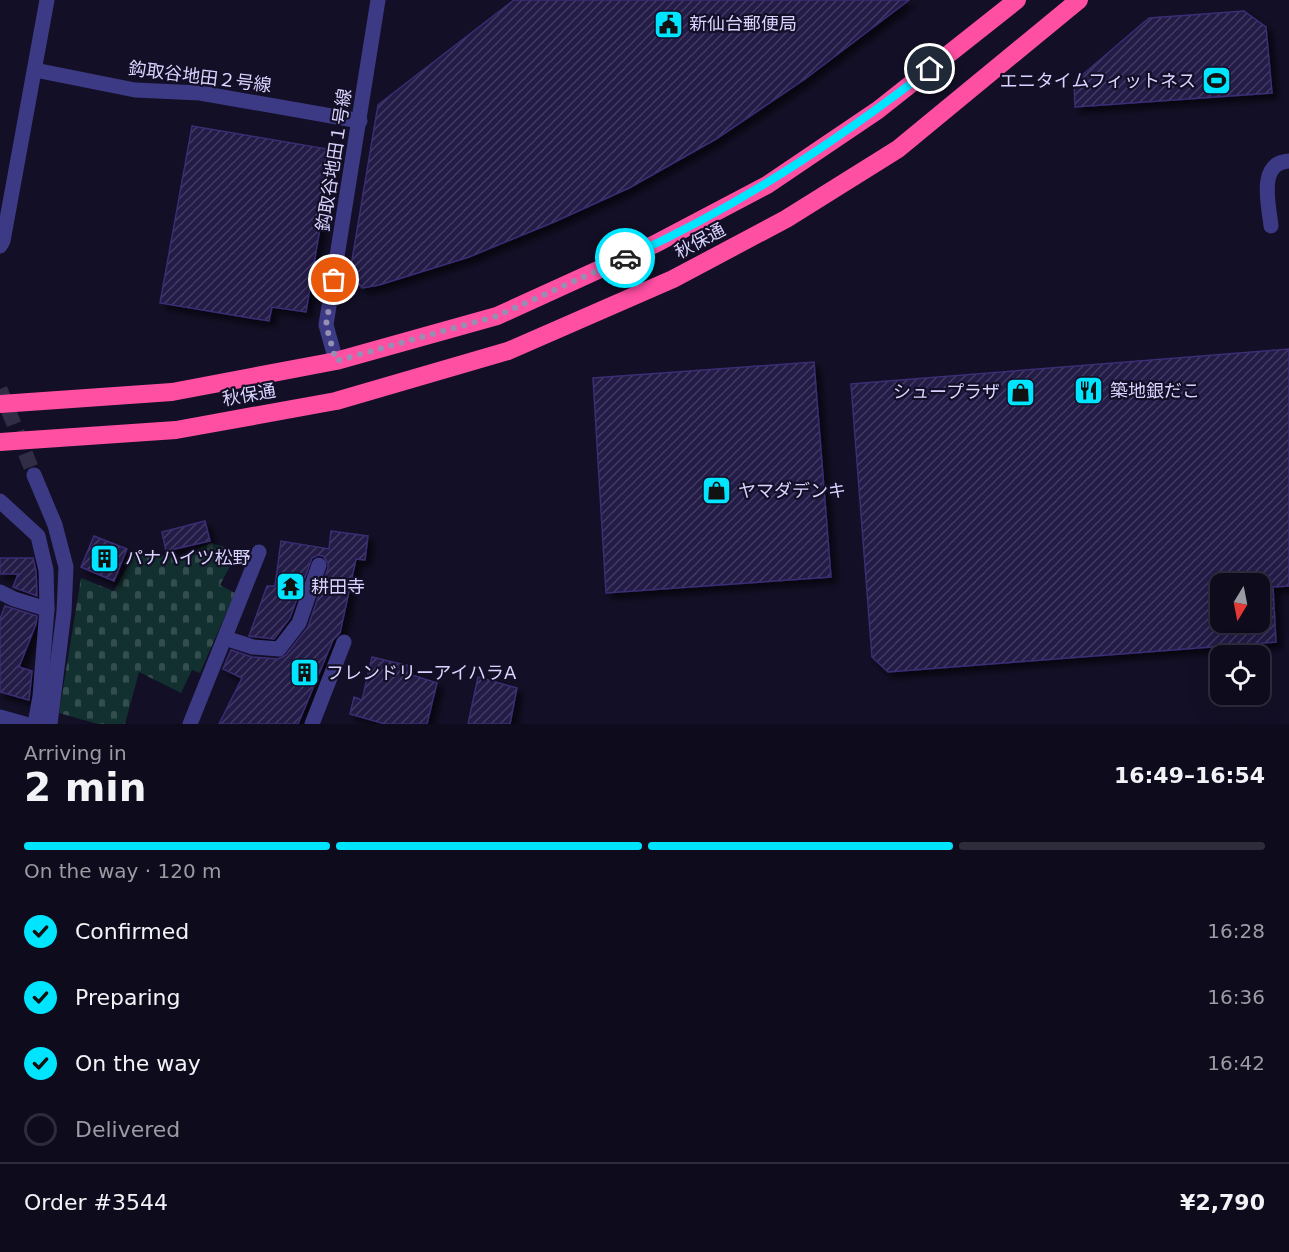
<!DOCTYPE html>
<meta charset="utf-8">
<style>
body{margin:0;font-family:"DejaVu Sans","Noto Sans JP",sans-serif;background:#171425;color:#f1f3f6;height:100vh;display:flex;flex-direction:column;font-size:22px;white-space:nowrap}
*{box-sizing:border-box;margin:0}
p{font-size:20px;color:#9b9ba3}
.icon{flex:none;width:33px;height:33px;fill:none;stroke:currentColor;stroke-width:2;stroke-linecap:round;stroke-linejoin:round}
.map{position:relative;height:724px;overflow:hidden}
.details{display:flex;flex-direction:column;background:#0e0b1c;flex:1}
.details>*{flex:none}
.needle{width:39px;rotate:190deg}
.buttons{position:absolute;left:1210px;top:573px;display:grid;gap:12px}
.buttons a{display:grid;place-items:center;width:60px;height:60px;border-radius:12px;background:#0e0b1c;box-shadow:0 6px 24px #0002,0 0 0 2px #2e2b3b;font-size:30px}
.pin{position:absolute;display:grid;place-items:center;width:51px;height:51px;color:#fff;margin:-26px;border:3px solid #fff;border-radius:50%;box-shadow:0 2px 6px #0007}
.courier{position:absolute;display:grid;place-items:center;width:60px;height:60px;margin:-30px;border:4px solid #00e5ff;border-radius:50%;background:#fff;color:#222;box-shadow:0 2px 8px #0007}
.overview em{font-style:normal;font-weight:700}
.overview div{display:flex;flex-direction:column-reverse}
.overview{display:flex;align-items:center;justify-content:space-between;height:102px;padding:0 24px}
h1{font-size:39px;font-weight:700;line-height:45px}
.bar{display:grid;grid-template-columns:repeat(4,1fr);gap:9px 6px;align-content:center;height:72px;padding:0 24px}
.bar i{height:8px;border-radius:4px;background:#2e2b3b}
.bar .on{background:#00e5ff}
.bar p{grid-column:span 4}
.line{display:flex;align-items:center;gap:15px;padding:0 24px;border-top:2px solid #2e2b3b}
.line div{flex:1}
ol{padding:0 24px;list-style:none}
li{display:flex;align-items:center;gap:18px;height:66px}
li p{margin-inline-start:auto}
li .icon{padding:6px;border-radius:50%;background:#00e5ff;color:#111;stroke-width:4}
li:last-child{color:#9b9ba3}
li i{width:33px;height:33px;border:3px solid #2e2b3b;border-radius:50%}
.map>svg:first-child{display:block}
.cemetery{fill:url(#cemetery-stones)}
.building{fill:url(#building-hatch);stroke:#3b2d73;stroke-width:1.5;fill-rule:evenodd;filter:url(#shadow)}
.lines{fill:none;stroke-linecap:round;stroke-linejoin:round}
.minor-tunnel{stroke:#312d47;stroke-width:15;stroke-dasharray:15 8;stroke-linecap:butt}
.minor{stroke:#3d3a85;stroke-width:15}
.highway{stroke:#ff4fa3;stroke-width:18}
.done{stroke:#948fb3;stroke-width:6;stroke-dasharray:0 10.8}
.route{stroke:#00e5ff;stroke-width:8}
.labels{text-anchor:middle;stroke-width:4.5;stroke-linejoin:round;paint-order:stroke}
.poi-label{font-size:18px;fill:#d9d4ff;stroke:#130f26;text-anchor:start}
.street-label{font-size:18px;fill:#d9d4ff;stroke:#130f26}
</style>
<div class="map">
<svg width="1289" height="724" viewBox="0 0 1289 724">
<defs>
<pattern id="cemetery-stones" width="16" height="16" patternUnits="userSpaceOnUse" patternTransform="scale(1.5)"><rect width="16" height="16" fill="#12302f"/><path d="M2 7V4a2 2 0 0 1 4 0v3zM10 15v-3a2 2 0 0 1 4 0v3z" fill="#344d4e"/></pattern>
<pattern id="building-hatch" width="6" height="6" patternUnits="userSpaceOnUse" patternTransform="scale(1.5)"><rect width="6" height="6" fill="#241b47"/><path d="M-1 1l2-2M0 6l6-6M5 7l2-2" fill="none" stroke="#433b63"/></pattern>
<filter id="shadow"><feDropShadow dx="5.5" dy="5.5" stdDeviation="3" flood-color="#0009"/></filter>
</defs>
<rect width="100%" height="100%" fill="#130f26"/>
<!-- cemetery -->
<path class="cemetery" d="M211,543L238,551L220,585L235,593L200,673L192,670L181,693L139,672L125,724H98L59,713L81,578L114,591L135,553L178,557Z"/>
<!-- building -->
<g class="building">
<path d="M514,0H909L805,79L716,139L629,188L554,222L469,257L379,285L362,288L350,272L378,105Z"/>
<path d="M1244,11L1266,27L1272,93L1075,107L1074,82L1149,18Z"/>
<path d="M192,126L333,150L306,312L272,307L269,321L160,303Z"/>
<path d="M1289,349V586L1273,587L1276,642L888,672L872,657L851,384ZM1221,584H1260V622H1221Z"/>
<path d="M814,362L831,577L606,593L593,378Z"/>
<path d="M205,521L210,541L166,551L162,532Z"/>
<path d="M331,531L368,536L365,560L356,559L340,633L333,640L298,724H219L242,678L223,669L231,650L252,657L278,659L286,655L308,627L328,568V563L323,556L318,555L312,558L290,618L274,639L249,636L267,586H275L281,541L329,549Z"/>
<path d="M94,536L127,549L114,581L81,567Z"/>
<path d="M0,558H33L36,571L37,596L13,587L18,574H0Z"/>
<path d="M5,606L37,616L36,624L19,667L32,671L29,700L0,692V619Z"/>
<path d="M372,657L410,666L409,674L437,683L427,724H385L350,714L354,697L362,700Z"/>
<path d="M478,677L517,688L510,724H468Z"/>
</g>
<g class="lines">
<!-- minor-tunnel -->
<path class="minor-tunnel" d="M0,389L34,475"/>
<!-- minor -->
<g class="minor">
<path d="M35,70L135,90L200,93L360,121"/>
<path d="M1271,226C1269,205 1257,163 1289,161"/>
<path d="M0,246L3,241L47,0"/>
<path d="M336,361L326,325L378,0"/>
<path d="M34,475L55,525L66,567L64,612L50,724"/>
<path d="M0,501L38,536L46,570L47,609L40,696L35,724"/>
<path d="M0,592L14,599L47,609"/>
<path d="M225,638L253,647L279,649L299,623L319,565"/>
<path d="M0,717L25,724"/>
<path d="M190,724L259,552"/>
<path d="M312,724L344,642"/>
</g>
<!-- highway -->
<g class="highway">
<path d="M0,404L172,392L336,361L497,316L655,244L767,185L878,110L1017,0"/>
<path d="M0,442L176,430L336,401L508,351L673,279L786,219L898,149L1079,0"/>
</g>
</g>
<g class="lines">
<!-- done -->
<path class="done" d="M334,280L326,325L336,361L497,316L625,258"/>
<!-- route -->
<path class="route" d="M625,258C736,208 834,143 930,69"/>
</g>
<!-- icons -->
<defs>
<symbol id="civic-square" viewBox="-11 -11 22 22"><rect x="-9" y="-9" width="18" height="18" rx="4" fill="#00e5ff" stroke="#130f26"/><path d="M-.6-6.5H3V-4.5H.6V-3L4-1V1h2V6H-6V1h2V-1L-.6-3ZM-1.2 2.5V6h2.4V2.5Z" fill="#111"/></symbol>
<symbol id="stadium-square" viewBox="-11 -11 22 22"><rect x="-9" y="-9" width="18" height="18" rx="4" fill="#00e5ff" stroke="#130f26"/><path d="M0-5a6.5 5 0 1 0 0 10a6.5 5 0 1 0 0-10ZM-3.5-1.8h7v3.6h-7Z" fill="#111"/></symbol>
<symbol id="restaurant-square" viewBox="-11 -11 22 22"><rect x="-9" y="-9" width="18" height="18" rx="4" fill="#00e5ff" stroke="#130f26"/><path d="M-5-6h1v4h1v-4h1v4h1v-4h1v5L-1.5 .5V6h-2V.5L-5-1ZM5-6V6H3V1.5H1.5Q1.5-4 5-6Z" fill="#111"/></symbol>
<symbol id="shop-square" viewBox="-11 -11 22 22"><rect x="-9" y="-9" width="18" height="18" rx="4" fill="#00e5ff" stroke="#130f26"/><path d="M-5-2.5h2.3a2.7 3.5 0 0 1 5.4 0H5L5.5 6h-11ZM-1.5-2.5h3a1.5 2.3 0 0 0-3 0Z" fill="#111"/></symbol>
<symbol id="building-square" viewBox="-11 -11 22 22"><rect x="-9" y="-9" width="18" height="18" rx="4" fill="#00e5ff" stroke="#130f26"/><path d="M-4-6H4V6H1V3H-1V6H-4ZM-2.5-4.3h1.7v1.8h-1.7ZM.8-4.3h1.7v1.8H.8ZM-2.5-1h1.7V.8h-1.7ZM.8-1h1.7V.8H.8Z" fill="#111"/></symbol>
<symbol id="temple-square" viewBox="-11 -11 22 22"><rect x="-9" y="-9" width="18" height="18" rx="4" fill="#00e5ff" stroke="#130f26"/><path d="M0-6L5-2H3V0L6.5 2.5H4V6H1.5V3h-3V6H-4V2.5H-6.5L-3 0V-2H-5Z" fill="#111"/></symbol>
</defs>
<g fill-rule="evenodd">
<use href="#civic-square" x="652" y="8" width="33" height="33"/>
<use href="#stadium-square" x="1200" y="64" width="33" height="33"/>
<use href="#restaurant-square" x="1072" y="374" width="33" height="33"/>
<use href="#shop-square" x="1004" y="376" width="33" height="33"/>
<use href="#shop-square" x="700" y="474" width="33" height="33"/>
<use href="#building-square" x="88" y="542" width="33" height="33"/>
<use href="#temple-square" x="274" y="570" width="33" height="33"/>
<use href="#building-square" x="288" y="656" width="33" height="33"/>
</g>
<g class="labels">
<!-- poi labels -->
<g class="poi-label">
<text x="689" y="30">新仙台郵便局</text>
<text x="1196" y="87" text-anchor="end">エニタイムフィットネス</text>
<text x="1110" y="397">築地銀だこ</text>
<text x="1000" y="398" text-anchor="end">シュープラザ</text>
<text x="738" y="497">ヤマダデンキ</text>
<text x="125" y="564">パナハイツ松野</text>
<text x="311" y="593">耕田寺</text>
<text x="326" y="679">フレンドリーアイハラA</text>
</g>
<!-- street labels -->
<g class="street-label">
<text transform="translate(200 77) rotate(7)" y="6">鈎取谷地田２号線</text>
<text transform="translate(334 160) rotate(-81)" y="6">鈎取谷地田１号線</text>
<text transform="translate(700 241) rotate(-28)" y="6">秋保通</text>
<text transform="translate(249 395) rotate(-10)" y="6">秋保通</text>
</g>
</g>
</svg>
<div class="buttons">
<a><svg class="needle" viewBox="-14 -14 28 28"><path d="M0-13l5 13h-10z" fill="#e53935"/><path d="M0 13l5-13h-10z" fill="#9b9ba3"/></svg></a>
<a><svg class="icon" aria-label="locate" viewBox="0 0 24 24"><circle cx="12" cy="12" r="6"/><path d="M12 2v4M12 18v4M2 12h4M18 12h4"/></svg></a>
</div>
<div class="pin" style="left:334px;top:280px;background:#ea580c"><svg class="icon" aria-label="bag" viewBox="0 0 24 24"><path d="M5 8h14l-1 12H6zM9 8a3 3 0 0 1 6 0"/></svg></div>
<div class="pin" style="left:930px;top:69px;background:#1f2937"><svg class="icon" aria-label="home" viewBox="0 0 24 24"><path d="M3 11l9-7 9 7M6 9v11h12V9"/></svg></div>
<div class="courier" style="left:625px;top:258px"><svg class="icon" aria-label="car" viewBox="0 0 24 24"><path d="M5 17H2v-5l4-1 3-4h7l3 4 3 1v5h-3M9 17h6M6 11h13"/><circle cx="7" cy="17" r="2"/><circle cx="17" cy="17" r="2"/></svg></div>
</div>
<section class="details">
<div class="overview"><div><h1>2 min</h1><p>Arriving in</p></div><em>16:49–16:54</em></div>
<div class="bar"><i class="on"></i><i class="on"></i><i class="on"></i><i></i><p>On the way · 120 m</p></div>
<ol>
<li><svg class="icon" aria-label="check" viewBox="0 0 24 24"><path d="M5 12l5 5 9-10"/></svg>Confirmed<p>16:28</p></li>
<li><svg class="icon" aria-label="check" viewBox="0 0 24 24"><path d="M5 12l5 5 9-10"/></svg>Preparing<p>16:36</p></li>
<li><svg class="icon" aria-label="check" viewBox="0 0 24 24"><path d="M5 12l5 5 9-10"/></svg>On the way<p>16:42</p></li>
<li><i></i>Delivered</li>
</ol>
<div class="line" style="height:78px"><div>Order #3544</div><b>¥2,790</b></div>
</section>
